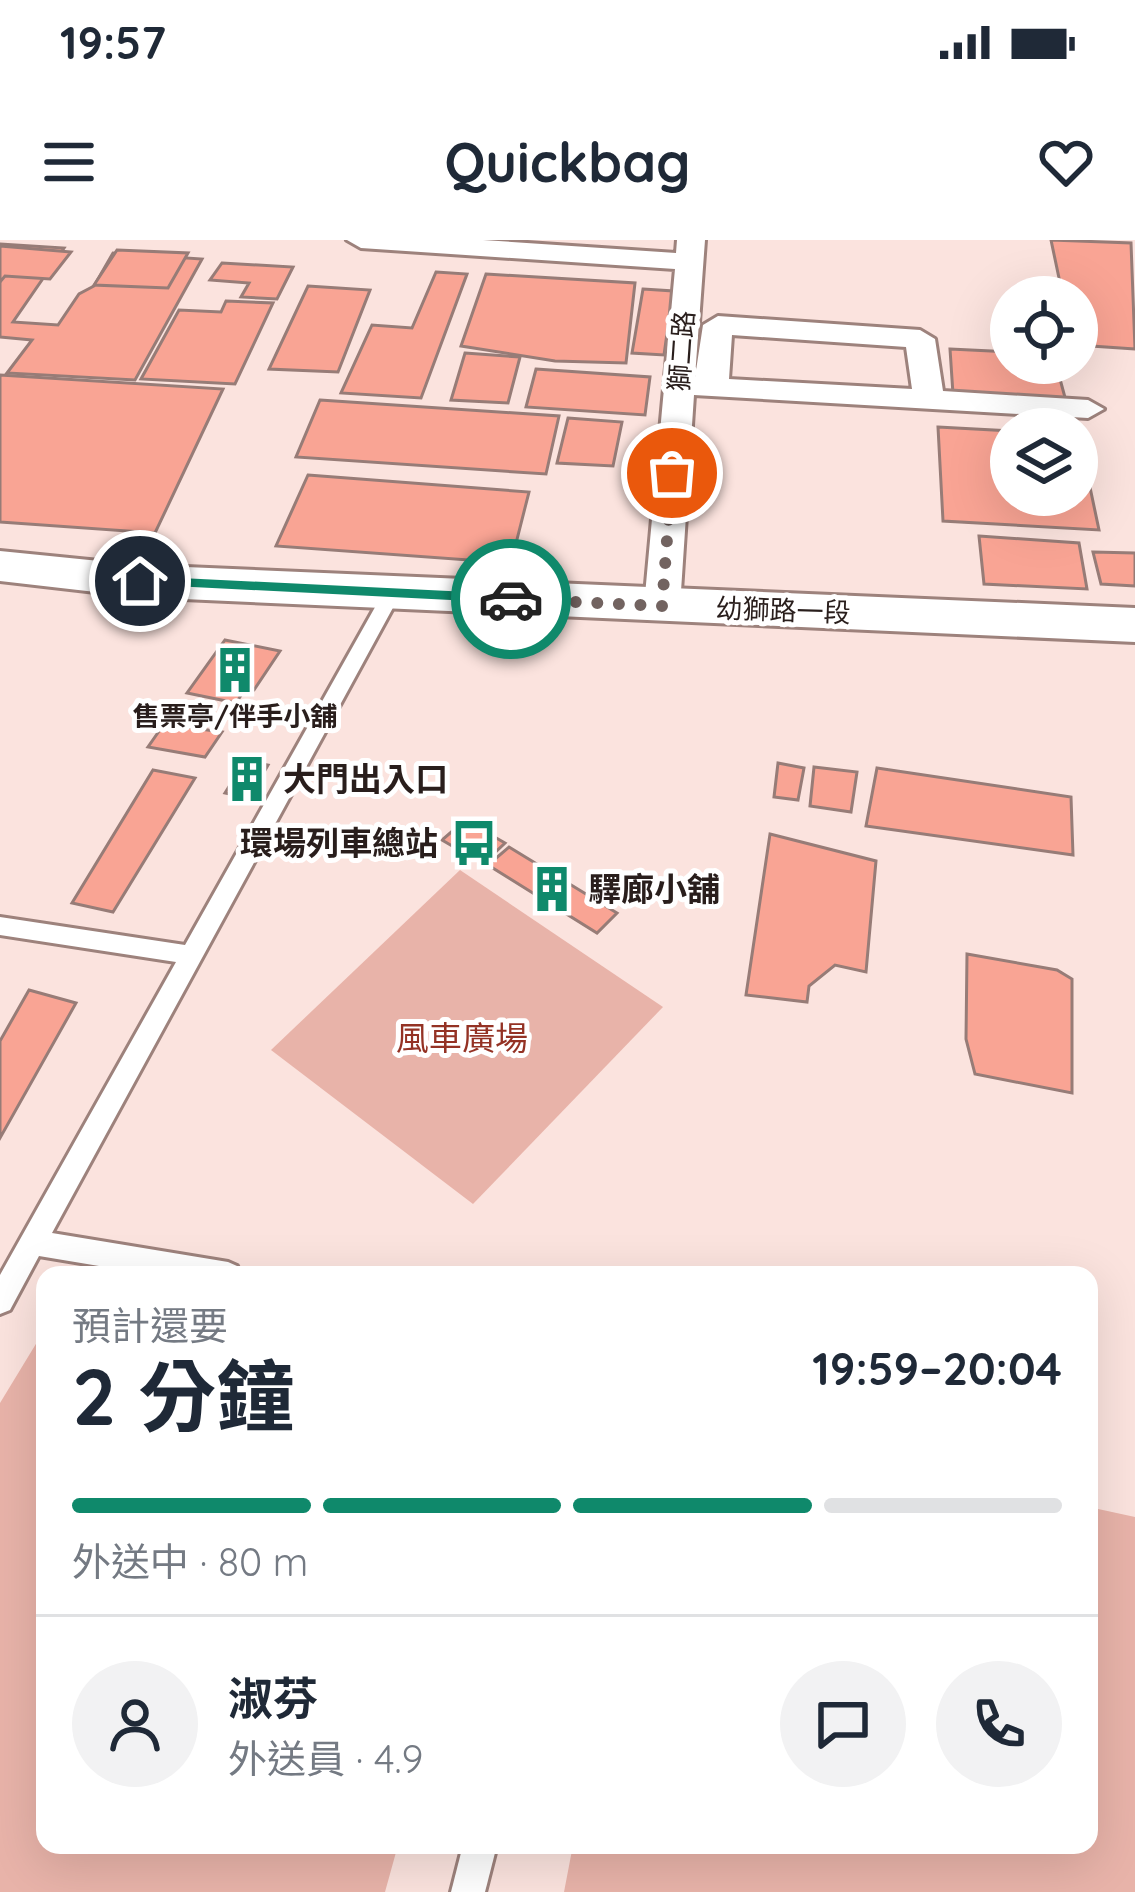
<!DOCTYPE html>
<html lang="zh-TW">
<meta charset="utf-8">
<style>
body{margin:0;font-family:Quicksand,"Noto Sans TC",sans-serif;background:#f2f2f3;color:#1f2937;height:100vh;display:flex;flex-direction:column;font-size:45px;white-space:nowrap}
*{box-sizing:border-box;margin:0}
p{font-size:39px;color:#747a83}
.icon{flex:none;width:66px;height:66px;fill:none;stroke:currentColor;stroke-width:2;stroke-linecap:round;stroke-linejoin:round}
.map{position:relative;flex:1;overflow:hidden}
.details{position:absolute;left:36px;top:1026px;width:1062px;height:588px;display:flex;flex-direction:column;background:#fff;border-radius:24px;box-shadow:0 12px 48px #0002}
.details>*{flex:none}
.tools{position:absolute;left:990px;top:36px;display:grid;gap:24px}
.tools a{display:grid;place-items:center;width:108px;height:108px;border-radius:50%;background:#fff;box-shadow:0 12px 48px #0002;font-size:60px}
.pin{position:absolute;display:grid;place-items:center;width:102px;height:102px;color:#fff;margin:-51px;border:6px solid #fff;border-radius:50%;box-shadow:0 3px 12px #0007}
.courier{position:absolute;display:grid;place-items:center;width:120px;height:120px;margin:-60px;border:9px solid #0f896b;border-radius:50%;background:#fff;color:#222;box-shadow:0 3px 15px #0007}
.head em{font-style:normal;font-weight:700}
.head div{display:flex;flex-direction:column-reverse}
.head{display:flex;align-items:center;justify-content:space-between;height:204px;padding:0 36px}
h1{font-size:78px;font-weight:700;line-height:90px}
.bar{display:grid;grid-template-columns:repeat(4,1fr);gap:18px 12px;align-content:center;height:144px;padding:0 36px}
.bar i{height:15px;border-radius:9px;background:#e0e1e3}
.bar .selected{background:#0f896b}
.bar p{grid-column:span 4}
.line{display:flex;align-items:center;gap:30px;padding:0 36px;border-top:3px solid #e0e1e3}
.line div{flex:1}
.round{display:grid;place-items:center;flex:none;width:126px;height:126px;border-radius:63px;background:#f2f2f3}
.status{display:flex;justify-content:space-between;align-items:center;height:84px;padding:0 60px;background:#fff;direction:ltr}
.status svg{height:33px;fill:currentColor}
header{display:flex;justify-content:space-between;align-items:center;height:156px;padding:0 36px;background:#fff;font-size:54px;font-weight:700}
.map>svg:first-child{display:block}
.green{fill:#e8b3a9}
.building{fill:#f9a494;stroke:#977c77;stroke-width:3}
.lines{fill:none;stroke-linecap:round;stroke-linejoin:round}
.lane-casing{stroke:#9d827c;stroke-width:6}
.street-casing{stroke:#9d827c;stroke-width:6}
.secondary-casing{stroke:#9d827c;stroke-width:6}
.lane{fill:#fff;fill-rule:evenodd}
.street{fill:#fff;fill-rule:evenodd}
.secondary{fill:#fff;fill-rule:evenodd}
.route{fill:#0f896b}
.done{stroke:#726360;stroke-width:12;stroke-dasharray:0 21.6}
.labels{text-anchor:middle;stroke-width:10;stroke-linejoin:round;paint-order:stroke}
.far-street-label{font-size:27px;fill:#291e1c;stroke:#fff}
.far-poi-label{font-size:27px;font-weight:bold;fill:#291e1c;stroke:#fff}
.poi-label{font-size:33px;font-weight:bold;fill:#291e1c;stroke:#fff;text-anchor:start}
.park-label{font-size:33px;fill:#943224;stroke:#fff}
</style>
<div class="status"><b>19:57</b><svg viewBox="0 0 49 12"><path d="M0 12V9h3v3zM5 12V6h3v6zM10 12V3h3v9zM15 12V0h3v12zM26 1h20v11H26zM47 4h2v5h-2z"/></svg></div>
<header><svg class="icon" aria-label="menu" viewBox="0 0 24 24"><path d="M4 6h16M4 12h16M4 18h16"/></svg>Quickbag<svg class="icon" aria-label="heart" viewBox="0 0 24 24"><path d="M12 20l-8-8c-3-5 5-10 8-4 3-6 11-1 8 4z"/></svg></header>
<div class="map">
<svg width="1135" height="1652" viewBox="0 0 1135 1652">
<rect width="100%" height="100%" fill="#fbe3de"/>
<!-- green -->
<g class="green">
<path d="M460,630L663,767L473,964L271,810Z"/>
<path d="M45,1089V1605H398L385,1652H0V1163Z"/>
<path d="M1089,1267L1135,1277V1652H564L573,1605H1089Z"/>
</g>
<!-- building -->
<g class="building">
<path d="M1051,0L1131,3L1135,109L1077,105V57H1063Z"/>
<path d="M0,4L64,8L13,82L58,85L79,54L94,46L113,13L202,19L135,140L7,133L32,100L0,97Z"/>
<path d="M0,6L71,12L50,39L5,36L0,42Z"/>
<path d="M117,10L188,13L168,48L94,45Z"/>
<path d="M222,23L293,27L277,59L241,57L249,43L210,40Z"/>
<path d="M436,32L467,34L421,158L341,153L372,85L412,88Z"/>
<path d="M486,34L635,43L626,123L555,121L461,106Z"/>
<path d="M308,46L370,50L338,132L269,129Z"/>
<path d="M643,49L673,51L664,115L632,113Z"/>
<path d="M226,61L273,63L235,144L141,139L179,70L221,72Z"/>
<path d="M950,109L1011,112V123L1057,128L1066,161L953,154Z"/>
<path d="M465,113L520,117L508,163L451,160Z"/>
<path d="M536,129L650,137L645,175L526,167Z"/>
<path d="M0,135L223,149L155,293L0,282Z"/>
<path d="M320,160L559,176L546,234L296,217Z"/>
<path d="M568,178L622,182L613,226L557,223Z"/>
<path d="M938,187L1011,191V255H1077L1079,195L1099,290L943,281Z"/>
<path d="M308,235L529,252L511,323L276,306Z"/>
<path d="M979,296L1079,303L1087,349L984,344Z"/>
<path d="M1093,312L1135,313V346L1101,344Z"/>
<path d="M225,400L280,411L254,450L245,449L236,463L187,453Z"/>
<path d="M164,484L222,492L205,517L148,507Z"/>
<path d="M245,521L268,525L249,558L225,553Z"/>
<path d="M778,523L804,528L798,560L774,557Z"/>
<path d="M814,527L857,532L851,572L810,566Z"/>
<path d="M877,528L1071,557L1073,615L866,586Z"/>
<path d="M153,530L195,538L113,672L72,663Z"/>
<path d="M465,580L505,603L483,624L442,600Z"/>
<path d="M770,594L876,621L866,732L835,725L809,746L807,762L746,755Z"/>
<path d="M509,607L617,673L597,693L488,625Z"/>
<path d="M967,714L1057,730L1072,739V853L975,834L966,799Z"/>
<path d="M29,750L76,763L0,898V801Z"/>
</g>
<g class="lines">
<defs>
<g id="lane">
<path d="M392,347L401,353L52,993L228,1022L237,1026L241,1035H153L39,1016L10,1070L0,1074V1035L176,722L0,695V677L185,705L383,353Z"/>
<path d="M463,1605H497L485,1652H451Z"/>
</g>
<path id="street" d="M347,0H483L676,13L677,0H705L695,137L703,85L718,76L920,90L935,99L943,151L1088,160L1104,169L1088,178L694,155L680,366L675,374H649L644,366L675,29L361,8ZM732,95L906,107L912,149L729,139Z"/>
<path id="secondary" d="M0,311L139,325L1135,368V402L139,357L0,341Z"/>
</defs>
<!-- lane casing -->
<use href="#lane" class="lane-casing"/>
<!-- street casing -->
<use href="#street" class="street-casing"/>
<!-- secondary casing -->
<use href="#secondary" class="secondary-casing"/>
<!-- lane -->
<use href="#lane" class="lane"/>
<!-- street -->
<use href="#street" class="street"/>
<!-- secondary -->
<use href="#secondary" class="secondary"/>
</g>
<!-- route -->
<path class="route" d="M140,336L511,354L519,359L511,363L134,344Z"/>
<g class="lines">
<!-- done -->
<path class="done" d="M511,359L662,366L672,233"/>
</g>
<!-- icons -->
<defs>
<symbol id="building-bare" viewBox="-9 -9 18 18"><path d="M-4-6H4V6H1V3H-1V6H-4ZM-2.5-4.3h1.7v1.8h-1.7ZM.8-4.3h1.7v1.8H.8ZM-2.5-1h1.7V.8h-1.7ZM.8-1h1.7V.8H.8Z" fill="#0f896b" stroke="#fff" stroke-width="2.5" paint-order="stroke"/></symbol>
<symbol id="bus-bare" viewBox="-9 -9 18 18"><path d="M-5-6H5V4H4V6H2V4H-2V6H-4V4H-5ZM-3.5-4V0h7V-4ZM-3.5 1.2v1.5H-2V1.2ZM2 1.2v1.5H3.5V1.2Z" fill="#0f896b" stroke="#fff" stroke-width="2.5" paint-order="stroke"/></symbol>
</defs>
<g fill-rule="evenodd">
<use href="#building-bare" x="202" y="397" width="66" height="66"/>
<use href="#building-bare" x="214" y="506" width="66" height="66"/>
<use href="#bus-bare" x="441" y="570" width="66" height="66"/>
<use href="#building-bare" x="519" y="616" width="66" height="66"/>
</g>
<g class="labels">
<!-- far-street labels -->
<g class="far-street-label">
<text transform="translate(682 111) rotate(-86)" y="9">獅二路</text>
<text transform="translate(783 371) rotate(2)" y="9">幼獅路一段</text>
</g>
<!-- far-poi labels -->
<g class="far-poi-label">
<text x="235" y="486">售票亭/伴手小舖</text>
</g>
<!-- poi labels -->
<g class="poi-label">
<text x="283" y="551">大門出入口</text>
<text x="438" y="615" text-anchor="end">環場列車總站</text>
<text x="588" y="661">驛廊小舖</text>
</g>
<!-- park labels -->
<g class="park-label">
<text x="462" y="810">風車廣場</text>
</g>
</g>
</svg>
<div class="tools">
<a><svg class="icon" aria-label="locate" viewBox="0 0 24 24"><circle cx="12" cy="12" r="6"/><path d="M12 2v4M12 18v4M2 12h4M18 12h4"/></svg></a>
<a><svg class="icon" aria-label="layers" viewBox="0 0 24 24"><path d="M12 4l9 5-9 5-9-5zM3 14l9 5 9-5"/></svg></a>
</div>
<div class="pin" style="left:672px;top:233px;background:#ea580c"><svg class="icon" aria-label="bag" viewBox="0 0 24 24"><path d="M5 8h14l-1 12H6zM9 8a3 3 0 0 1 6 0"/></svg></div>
<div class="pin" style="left:140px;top:341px;background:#1f2937"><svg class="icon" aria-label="home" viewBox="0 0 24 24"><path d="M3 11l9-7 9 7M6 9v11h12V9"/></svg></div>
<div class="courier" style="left:511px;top:359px"><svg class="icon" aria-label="car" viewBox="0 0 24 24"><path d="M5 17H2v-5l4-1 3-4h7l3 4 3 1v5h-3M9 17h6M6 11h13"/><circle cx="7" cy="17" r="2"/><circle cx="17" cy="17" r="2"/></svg></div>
<section class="details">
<div class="head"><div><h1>2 分鐘</h1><p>預計還要</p></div><em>19:59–20:04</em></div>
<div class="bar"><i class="selected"></i><i class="selected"></i><i class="selected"></i><i></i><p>外送中 · 80 m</p></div>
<div class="line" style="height:216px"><a class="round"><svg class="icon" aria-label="person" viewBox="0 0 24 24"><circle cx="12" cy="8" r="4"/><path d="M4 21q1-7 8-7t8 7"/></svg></a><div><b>淑芬</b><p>外送員 · 4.9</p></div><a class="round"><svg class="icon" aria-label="chat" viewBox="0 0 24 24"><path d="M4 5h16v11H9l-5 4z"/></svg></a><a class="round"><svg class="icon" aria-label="phone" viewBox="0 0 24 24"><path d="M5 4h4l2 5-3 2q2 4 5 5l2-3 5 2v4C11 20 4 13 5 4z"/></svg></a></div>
</section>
</div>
